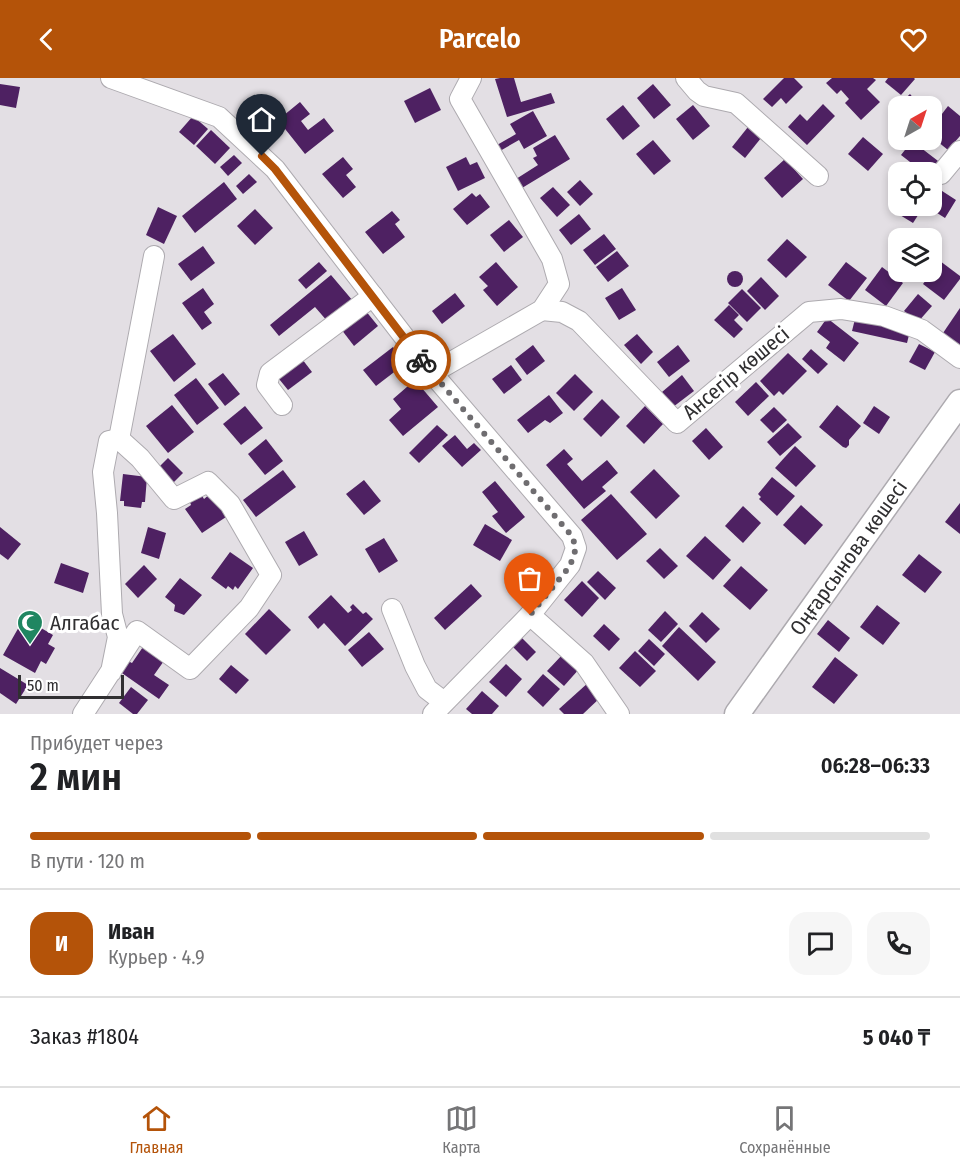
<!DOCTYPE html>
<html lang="ru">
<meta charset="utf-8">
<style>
body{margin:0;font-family:"Fira Sans Condensed",sans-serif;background:#f6f6f6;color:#202124;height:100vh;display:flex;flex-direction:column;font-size:22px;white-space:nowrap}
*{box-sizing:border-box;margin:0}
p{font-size:20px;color:#757577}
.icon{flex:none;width:33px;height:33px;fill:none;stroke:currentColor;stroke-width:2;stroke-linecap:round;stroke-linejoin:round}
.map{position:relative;height:636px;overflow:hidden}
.details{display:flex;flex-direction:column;background:#fff;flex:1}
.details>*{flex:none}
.needle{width:39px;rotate:39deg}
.tools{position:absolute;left:888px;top:18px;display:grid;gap:12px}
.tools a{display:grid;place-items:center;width:54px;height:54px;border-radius:12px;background:#fff;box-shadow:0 3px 9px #0003;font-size:30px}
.scale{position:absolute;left:18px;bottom:15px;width:106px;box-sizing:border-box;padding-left:6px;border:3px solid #302f31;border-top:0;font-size:16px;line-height:21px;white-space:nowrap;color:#302f31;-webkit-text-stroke:4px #fff;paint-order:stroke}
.pin{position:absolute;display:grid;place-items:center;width:51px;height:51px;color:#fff;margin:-62px -26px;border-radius:50% 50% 50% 0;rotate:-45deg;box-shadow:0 0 6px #0007}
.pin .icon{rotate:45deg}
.courier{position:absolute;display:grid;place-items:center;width:60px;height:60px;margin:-30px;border:4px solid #b45309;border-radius:50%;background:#fff;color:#222;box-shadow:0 2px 8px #0007}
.summary em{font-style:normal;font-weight:600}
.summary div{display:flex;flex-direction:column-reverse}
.summary{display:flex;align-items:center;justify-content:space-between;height:102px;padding:0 30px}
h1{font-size:39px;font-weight:600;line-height:45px}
.bar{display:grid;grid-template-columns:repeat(4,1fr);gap:9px 6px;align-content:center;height:72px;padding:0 30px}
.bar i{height:8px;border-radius:4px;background:#e0e0e0}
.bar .active{background:#b45309}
.bar p{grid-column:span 4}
.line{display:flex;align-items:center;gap:15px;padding:0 30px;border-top:2px solid #e0e0e0}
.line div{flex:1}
.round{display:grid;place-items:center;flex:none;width:63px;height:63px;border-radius:18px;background:#f6f6f6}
header{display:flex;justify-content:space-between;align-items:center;height:78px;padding:0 30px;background:#b45309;color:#fff;font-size:27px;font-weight:600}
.menu{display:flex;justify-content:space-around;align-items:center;height:84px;border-top:2px solid #e0e0e0;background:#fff;font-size:16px;color:#757577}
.menu a{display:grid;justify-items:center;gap:3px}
.menu .active{color:#b45309}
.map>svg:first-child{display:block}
.building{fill:#4e2162}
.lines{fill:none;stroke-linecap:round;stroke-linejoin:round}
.minor-casing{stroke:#adaaaf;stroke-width:22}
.major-casing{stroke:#adaaaf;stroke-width:27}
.minor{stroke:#fff;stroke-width:20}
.major{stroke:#fff;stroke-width:24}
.done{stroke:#6f6d70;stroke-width:6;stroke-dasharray:0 10.8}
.route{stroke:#b45309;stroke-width:8}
.labels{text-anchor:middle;stroke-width:6;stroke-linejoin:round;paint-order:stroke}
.street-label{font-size:21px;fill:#302f31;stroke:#fff}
.poi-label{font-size:21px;fill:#302f31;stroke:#fff;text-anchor:start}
</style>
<header><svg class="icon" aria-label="back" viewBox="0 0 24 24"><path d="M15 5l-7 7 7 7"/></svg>Parcelo<svg class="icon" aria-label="heart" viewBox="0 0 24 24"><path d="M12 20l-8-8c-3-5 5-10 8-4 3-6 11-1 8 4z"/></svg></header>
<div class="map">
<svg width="960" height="636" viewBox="0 0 960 636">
<rect width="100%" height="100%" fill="#e3dfe4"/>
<!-- building -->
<g class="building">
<path d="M500,0H514L521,24L551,15L555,25L507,39L495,1Z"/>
<path d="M784,0H794L803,9L786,26L781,20L772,29L763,21Z"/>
<path d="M832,0H873L876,2L867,11L880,24L861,42L845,25L849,21L841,12L837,16L826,5Z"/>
<path d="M888,0H914L915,1L901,17L885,4Z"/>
<path d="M0,6L20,9L16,30L0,27Z"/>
<path d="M653,6L671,27L654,41L637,20Z"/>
<path d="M430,10L441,32L415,45L404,23Z"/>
<path d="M910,16L920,28H898V36L894,31Z"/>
<path d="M300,24L310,36L301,43L308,52L324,40L334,53L305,76L278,42Z"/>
<path d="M823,26L835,38L807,67L788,49L800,36L807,43Z"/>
<path d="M623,27L640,48L623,62L606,41Z"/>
<path d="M693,27L710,48L693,62L676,41Z"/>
<path d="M948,28L960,38V58L948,72L932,59V49Z"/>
<path d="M533,33L547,58L524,71L519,62L500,73L497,67L516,56L510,46Z"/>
<path d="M193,38L208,51L194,67L179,54Z"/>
<path d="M748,49L761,60L745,80L732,69Z"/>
<path d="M211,52L230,70L215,86L196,68Z"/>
<path d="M555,57L570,81L522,110L516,101L538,87L533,80L537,78L533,70Z"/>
<path d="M863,59L883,76L868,93L848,76Z"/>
<path d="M653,62L671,83L654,97L636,76Z"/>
<path d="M912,63L942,86L932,99V94H923L901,77Z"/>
<path d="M234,77L242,85L228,98L220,89Z"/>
<path d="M343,79L353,91L346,97L356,109L343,120L322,96Z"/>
<path d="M466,79L470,87L477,84L485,100L458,113L446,89Z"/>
<path d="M785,81L803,101L782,120L764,100Z"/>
<path d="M249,96L257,104L243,116L236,108Z"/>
<path d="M580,102L593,116L580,128L567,114Z"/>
<path d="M224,104L237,121L195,155L182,138Z"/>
<path d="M553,109L570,127L557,139L540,120Z"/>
<path d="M939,111L956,122L945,140L926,128H932V122Z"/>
<path d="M472,115L476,119L480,116L490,129L467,147L453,131Z"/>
<path d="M899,128H924L913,145L895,134Z"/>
<path d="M158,129L177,138L164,166L146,157Z"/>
<path d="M255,131L273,150L255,167L237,148Z"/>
<path d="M392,133L400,142L395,146L405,159L383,176L365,154Z"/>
<path d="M579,136L591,151L571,167L559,152Z"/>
<path d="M509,142L523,159L504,174L490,157Z"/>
<path d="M604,156L616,171L595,187L583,172Z"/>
<path d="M787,161L807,179L786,200L767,182Z"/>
<path d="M203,168L215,185L191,203L178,186Z"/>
<path d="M617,173L629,188L608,204L596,189Z"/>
<path d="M940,183L960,198V201L944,222L923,206Z"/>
<path d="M319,184L327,193L306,211L298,202Z"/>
<path d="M496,184L518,209L497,228L483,212L488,208L479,199Z"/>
<path d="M846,184L867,200L849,223L828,207Z"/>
<path d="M882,189L903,205L886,228L865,212Z"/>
<circle cx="735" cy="201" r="8"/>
<path d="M331,197L353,223L328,244L315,229L279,258L270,247Z"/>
<path d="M761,199L779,218L765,232L747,213Z"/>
<path d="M203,210L214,226L204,234L212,245L202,252L182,225Z"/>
<path d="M622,210L636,232L619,242L605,220Z"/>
<path d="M742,211L761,230L747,244L728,225Z"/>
<path d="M455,215L465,228L442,246L432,233Z"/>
<path d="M918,216L932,228L918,244L904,233Z"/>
<path d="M729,227L739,237L734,242L743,251L734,260L714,242Z"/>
<path d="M960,230V267L943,255Z"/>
<path d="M365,232L378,248L354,268L341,251Z"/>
<path d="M856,237L911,249L907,265L852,253Z"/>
<path d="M827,240L859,265L844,284L826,270L830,264L817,254Z"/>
<path d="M173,256L196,286L174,304L150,273Z"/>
<path d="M637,256L653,274L641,286L624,267Z"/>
<path d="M919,266L935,274L925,292L909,284Z"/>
<path d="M533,267L545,283L527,297L515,281Z"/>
<path d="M678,267L690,283L669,299L657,284Z"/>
<path d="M393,269L406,285L376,308L363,292Z"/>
<path d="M811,271L828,286L818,296L802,281Z"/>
<path d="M788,275L807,293L783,317L779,313L774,318L760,303Z"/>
<path d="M299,277L312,294L288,312L275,296Z"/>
<path d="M511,287L522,302L504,316L492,301Z"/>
<path d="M223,295L240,316L225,328L208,306Z"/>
<path d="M575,296L593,314L574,333L556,315Z"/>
<path d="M682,297L694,313L673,329L662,314Z"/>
<path d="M196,300L219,330L197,347L174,317Z"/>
<path d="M415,302L438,329L403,358L389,342L401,331L393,321Z"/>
<path d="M756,304L769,318L748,338L735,324Z"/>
<path d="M549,317L563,335L550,345L545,342L528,355L517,342Z"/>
<path d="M602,321L620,339L601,359L583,341Z"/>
<path d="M172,327L194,354L168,375L146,348Z"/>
<path d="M837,327L861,348L849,362V367L846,370L843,369L819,349Z"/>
<path d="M245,328L263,350L241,367L223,346Z"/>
<path d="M645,328L663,346L644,366L626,348Z"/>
<path d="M874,328L890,339L879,356L863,345Z"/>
<path d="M774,329L787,342L773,355L760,342Z"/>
<path d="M788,345L802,359L780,378L767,364Z"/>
<path d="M437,347L448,357L419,385L409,375Z"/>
<path d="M706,350L723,369L709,382L692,363Z"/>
<path d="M455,357L467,371L474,365L481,372L462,389L442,368Z"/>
<path d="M266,361L283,383L265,397L248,376Z"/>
<path d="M795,368L816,388L796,409L775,390Z"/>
<path d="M564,371L573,381L567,386L582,403L607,382L618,395L602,409L606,413L584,431L546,387Z"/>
<path d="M168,380L183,395L173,405L158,390Z"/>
<path d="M654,391L680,418L656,441L630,414Z"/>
<path d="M283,392L296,409L256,439L243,422Z"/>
<path d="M123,396L147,399L145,424H142L141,430L124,428V423H120Z"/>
<path d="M772,399L795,418L777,438L759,421L761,419L758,416Z"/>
<path d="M364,402L381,423L364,437L346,416Z"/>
<path d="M495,403L525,439L506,455L492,438L498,434L482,414Z"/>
<path d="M201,416L204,421L210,416L226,439L202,455L185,431L191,427L190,424Z"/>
<path d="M611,416L647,456L617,482L581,442Z"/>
<path d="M960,425V456L945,444Z"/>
<path d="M801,427L823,447L805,467L783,447Z"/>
<path d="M743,428L761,445L743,465L725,448Z"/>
<path d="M485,446L512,462L500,483L473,467Z"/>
<path d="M0,449L21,466L8,482L0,476Z"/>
<path d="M148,449L166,455L159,481L141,475Z"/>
<path d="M304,453L318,477L299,488L285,464Z"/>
<path d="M705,458L731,482L713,502L686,478Z"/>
<path d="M384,460L398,483L379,495L365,471Z"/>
<path d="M660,470L678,488L664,501L646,483Z"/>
<path d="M230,474L253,490L238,511L235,508L233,512L228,508L226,511L211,500Z"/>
<path d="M919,476L942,494L925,515L902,497Z"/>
<path d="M61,485L89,495L83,515L54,505Z"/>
<path d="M144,487L157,501L138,520L125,506Z"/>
<path d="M741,488L768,512L750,532L723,508Z"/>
<path d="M598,493L616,510L605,522L587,504Z"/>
<path d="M180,500L202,517L184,537L174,533L175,527L165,519Z"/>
<path d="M582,503L599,520L582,539L564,522Z"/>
<path d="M471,506L482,518L445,552L434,540Z"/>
<path d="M331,517L348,535L352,532L350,529L353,526L363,536L366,534L373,541L345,568L324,545L318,551L308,539Z"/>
<path d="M877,527L900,545L883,567L860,549Z"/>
<path d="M269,531L291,552L266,577L245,556Z"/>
<path d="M665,533L678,546L661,564L648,552Z"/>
<path d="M702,534L720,551L706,565L689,548Z"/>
<path d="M24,540L53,557L48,566L55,570L46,586L41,583L35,595L3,577Z"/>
<path d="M828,542L850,560L839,574L817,556Z"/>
<path d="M604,546L620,561L609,573L593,558Z"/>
<path d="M679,549L716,584L698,603L662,568Z"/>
<path d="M369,554L384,571L362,589L348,572Z"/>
<path d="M521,559L536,574L527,583L512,568Z"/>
<path d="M649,561L665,576L654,588L638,573Z"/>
<path d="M145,566L166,580L154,597L169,607L159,621L119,593L126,582L132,585Z"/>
<path d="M635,573L656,593L640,609L619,590Z"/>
<path d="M564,575L580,590L564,608L547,593Z"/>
<path d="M835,579L858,597L834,626L812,609Z"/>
<path d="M506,586L522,601L506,619L489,604Z"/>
<path d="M231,587L249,602L236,616L219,601Z"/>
<path d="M0,590L28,607L16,626L0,615Z"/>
<path d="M543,596L560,611L543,629L527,614Z"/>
<path d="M589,604L602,618L583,636H564L559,631Z"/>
<path d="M131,609L148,622L137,636H133L119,625Z"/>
<path d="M482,613L499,628L492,636H472L466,631Z"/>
</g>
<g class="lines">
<defs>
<g id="minor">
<path d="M111,0L219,39L275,91L432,295L572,458L576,470L570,487L530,537L433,636"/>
<path d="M686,0L697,13L704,18L736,25L818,98"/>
<path d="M941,96L960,73"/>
<path d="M542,232L562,234L579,243L677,345L809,234L841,231L884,238L922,252L960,280"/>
<path d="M432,295L542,232L559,206L552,181L460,21L471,0"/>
<path d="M282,327L267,307L270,295L373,218"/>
<path d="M119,361L154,178"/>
<path d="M392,531L415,588L427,611L444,624"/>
<path d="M530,537L584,585L619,636"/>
<path d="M83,636L137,553L190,591L249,530L271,497L230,426L208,404L174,421L140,380L119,361L109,363L103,394L107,435L112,536L118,559L111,594"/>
</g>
<g id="major">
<path id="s1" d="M737,636L960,324"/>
</g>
</defs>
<!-- minor casing -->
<use href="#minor" class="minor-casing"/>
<!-- major casing -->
<use href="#major" class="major-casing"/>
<!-- minor -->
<use href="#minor" class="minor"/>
<!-- major -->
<use href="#major" class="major"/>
</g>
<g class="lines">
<!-- done -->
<path class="done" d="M421,282L572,458L576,470L570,488L530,537"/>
<!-- route -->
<path class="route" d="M262,78L275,91L421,282"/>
</g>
<!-- icons -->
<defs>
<symbol id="mosque-pin" viewBox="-11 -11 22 30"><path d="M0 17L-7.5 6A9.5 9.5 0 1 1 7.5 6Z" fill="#208661" stroke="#fff"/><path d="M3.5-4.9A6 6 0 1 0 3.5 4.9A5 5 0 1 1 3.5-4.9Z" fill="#fff"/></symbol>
</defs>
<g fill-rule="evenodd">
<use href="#mosque-pin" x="15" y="530" width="30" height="40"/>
</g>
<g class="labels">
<!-- street labels -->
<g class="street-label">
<text transform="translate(736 295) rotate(-40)" y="7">Ансегір көшесі</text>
<text dy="7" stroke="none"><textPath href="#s1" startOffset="192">Оңғарсынова көшесі</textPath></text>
</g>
<!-- poi labels -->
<g class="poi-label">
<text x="50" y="552">Алгабас</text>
</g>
</g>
</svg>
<div class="tools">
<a><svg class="needle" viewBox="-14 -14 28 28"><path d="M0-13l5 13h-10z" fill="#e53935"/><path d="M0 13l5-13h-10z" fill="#757577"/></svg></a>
<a><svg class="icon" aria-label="locate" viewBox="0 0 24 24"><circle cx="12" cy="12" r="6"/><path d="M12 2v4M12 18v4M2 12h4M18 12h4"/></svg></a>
<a><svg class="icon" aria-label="layers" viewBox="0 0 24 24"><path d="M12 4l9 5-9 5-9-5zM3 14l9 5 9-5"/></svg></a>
</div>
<div class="scale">50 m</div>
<div class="pin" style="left:530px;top:537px;background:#ea580c"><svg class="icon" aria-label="bag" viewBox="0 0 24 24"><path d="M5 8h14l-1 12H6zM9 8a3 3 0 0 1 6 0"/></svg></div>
<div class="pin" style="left:262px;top:78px;background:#1f2937"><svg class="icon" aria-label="home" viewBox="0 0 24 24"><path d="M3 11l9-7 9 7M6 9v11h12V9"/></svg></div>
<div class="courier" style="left:421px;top:282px"><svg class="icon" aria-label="bike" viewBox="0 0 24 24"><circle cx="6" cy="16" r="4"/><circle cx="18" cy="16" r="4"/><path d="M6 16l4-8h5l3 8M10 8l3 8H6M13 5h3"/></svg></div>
</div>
<section class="details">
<div class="summary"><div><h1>2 мин</h1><p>Прибудет через</p></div><em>06:28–06:33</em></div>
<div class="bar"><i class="active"></i><i class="active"></i><i class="active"></i><i></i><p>В пути · 120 m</p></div>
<div class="line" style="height:108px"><b class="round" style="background:#b45309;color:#fff">И</b><div><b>Иван</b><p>Курьер · 4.9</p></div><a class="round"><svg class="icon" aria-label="chat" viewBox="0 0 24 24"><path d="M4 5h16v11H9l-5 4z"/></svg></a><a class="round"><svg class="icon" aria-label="phone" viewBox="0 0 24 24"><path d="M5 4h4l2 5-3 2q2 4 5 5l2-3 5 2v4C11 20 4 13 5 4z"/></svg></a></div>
<div class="line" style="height:78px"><div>Заказ #1804</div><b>5 040 ₸</b></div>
</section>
<nav class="menu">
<a class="active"><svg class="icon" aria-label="home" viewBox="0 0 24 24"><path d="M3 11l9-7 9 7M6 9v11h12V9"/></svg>Главная</a>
<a><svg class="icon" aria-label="map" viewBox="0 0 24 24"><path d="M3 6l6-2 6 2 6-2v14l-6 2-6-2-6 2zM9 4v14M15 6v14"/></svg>Карта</a>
<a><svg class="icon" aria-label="saved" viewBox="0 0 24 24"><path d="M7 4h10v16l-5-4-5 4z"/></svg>Сохранённые</a>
</nav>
